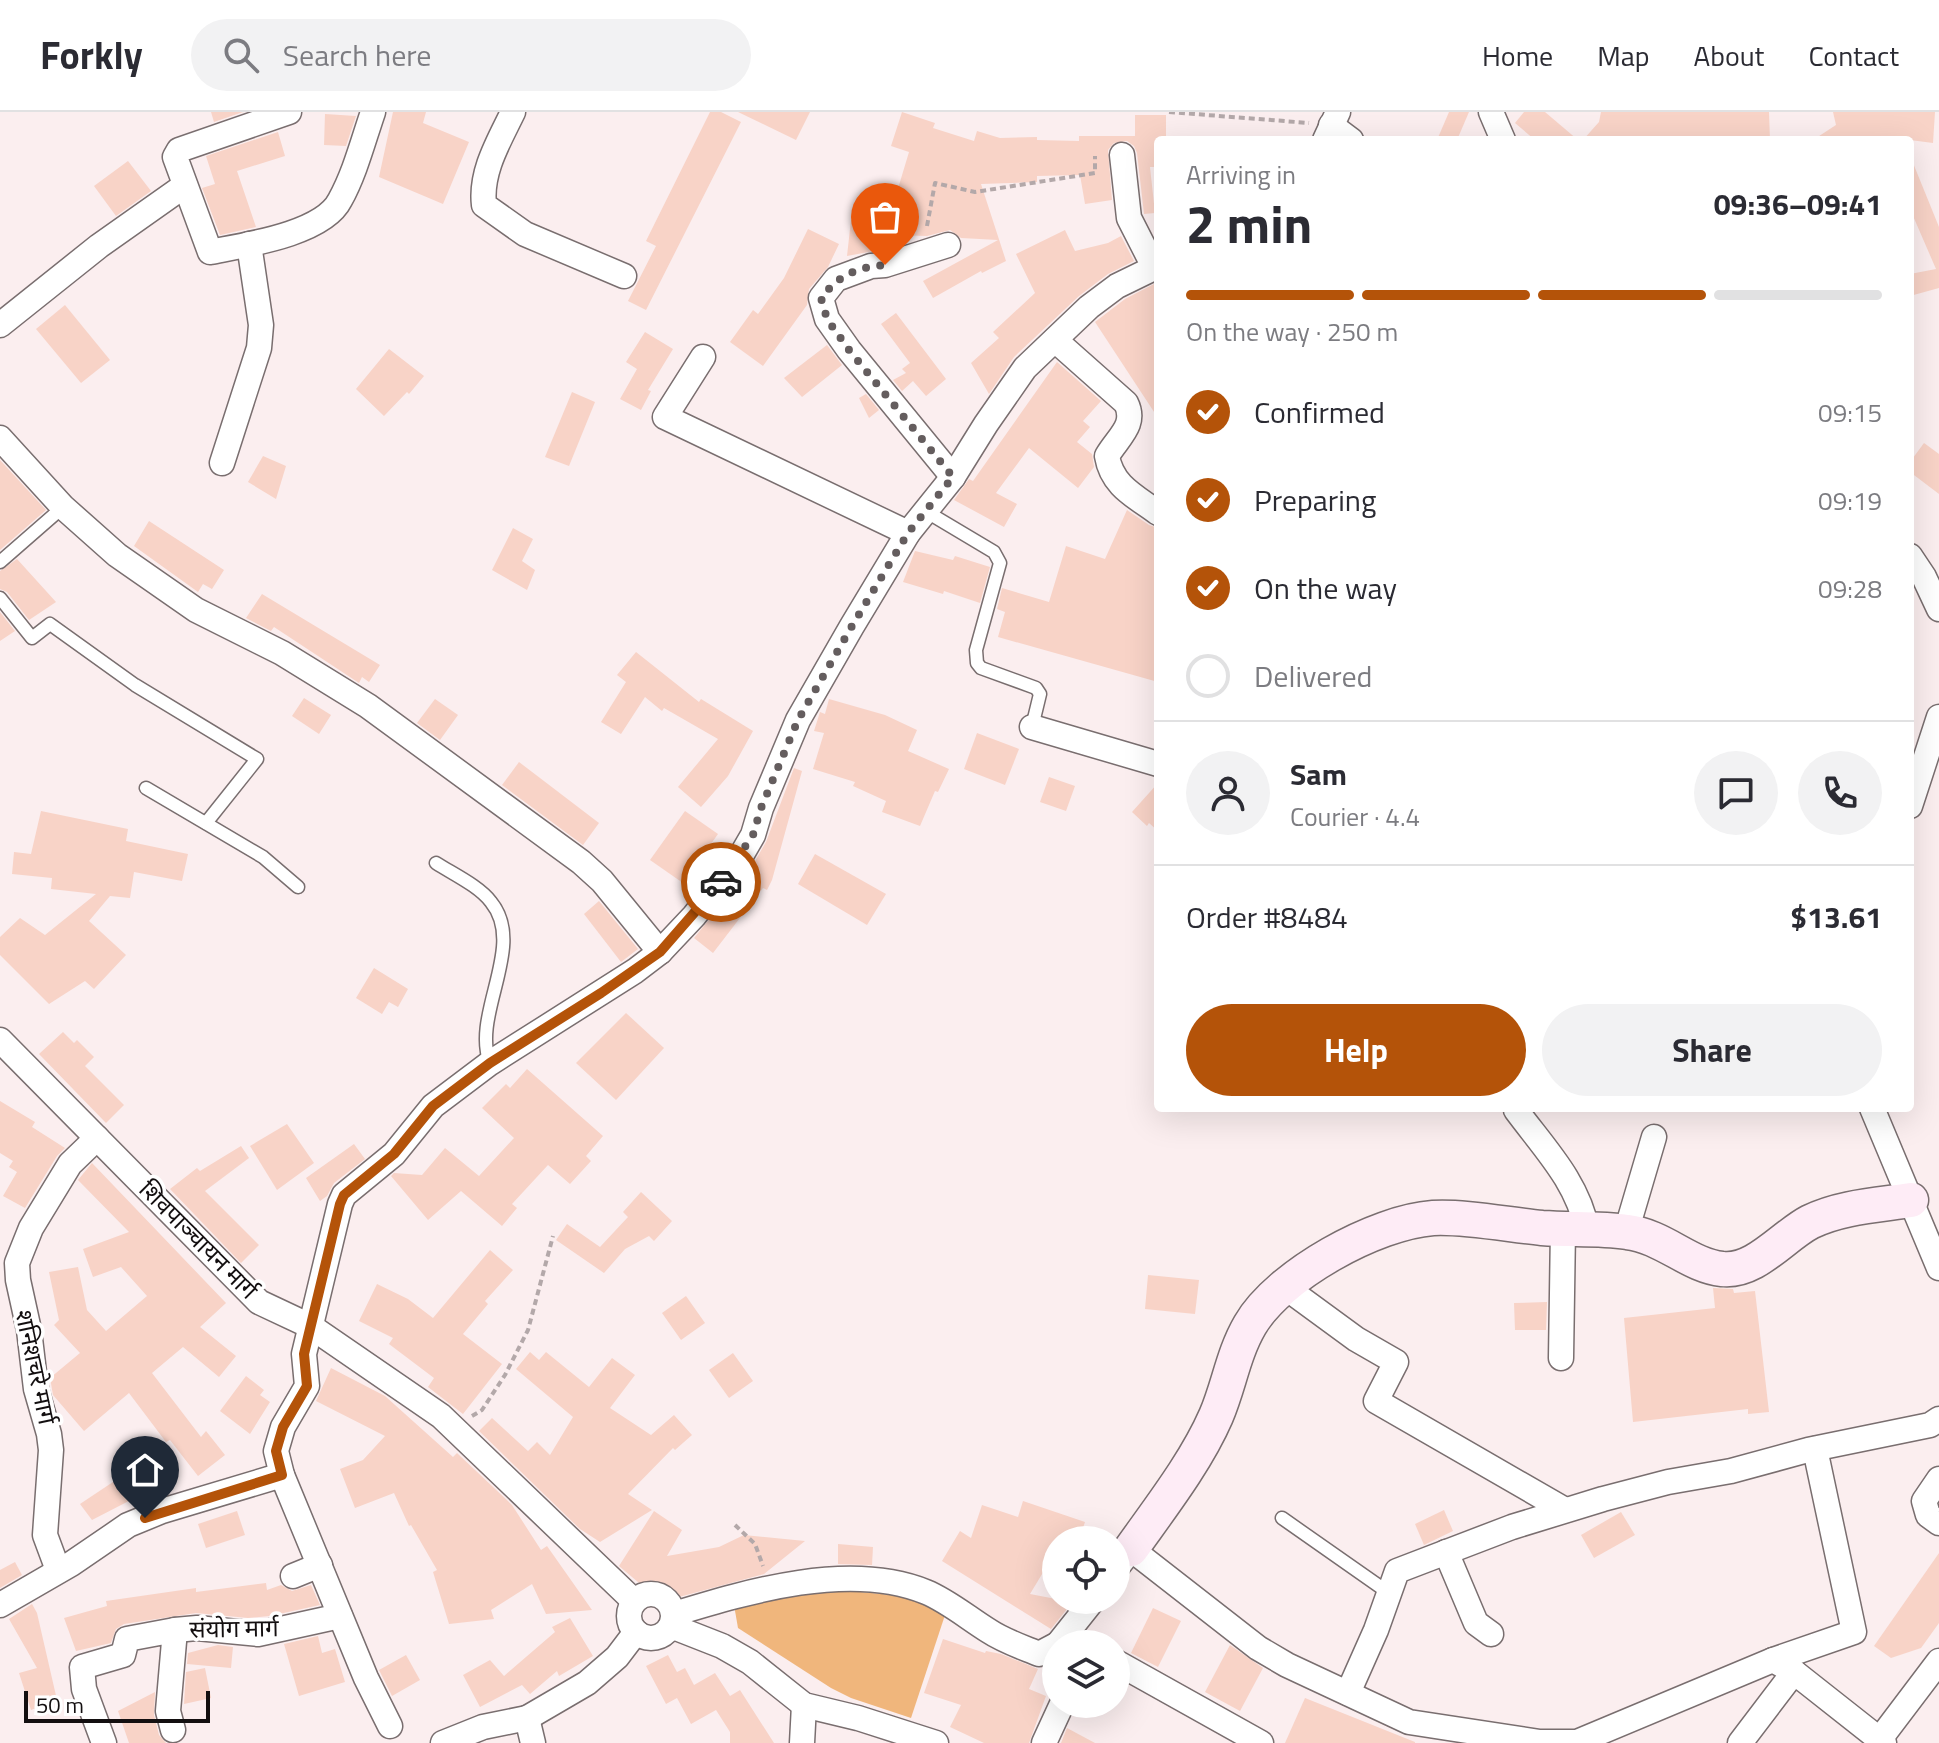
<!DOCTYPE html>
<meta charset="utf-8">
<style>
body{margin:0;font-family:"Titillium Web","Noto Sans Devanagari",sans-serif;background:#f2f2f3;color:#2b2b33;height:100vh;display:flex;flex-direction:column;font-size:30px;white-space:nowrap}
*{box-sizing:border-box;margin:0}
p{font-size:26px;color:#7c7c81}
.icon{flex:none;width:44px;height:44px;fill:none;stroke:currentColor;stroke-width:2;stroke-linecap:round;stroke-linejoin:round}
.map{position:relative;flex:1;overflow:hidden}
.drawer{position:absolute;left:1154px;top:24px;width:760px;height:976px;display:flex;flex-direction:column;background:#fff;border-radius:8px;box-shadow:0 8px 32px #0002}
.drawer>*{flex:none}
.buttons{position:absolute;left:1042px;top:1414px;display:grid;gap:16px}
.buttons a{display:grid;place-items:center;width:88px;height:88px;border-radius:50%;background:#fff;box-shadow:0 8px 32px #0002;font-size:40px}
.scale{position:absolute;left:24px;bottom:20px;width:186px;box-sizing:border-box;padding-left:8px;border:4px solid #130f10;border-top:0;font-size:22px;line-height:28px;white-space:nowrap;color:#130f10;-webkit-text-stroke:6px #fff;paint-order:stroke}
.pin{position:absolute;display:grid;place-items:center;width:68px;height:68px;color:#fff;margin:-82px -34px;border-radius:50% 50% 50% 0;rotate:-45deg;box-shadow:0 0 8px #0007}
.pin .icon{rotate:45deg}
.courier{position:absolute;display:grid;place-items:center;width:80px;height:80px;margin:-40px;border:6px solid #b45309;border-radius:50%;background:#fff;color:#222;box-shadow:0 2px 10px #0007}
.overview em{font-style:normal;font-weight:700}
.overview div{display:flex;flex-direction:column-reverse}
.overview{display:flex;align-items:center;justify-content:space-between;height:136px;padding:0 32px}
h1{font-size:52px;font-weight:700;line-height:60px}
.bar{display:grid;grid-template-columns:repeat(4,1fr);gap:12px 8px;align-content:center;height:96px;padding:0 32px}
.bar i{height:10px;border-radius:6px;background:#e1e1e2}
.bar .on{background:#b45309}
.bar p{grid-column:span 4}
.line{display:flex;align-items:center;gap:20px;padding:0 32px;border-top:2px solid #e1e1e2}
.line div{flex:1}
.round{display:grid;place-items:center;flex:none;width:84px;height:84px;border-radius:42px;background:#f2f2f3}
ol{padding:0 32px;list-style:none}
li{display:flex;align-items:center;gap:24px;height:88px}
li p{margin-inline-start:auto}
li .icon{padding:8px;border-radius:50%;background:#b45309;color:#fff;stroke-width:4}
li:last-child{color:#7c7c81}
li i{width:44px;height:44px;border:4px solid #e1e1e2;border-radius:50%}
.cta{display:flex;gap:16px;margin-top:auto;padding:16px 32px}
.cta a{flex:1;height:92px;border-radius:48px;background:#b45309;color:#fff;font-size:32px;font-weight:700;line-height:92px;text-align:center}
.cta a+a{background:#f2f2f3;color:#2b2b33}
header{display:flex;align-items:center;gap:48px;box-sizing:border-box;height:112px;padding:0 40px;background:#fff;border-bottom:2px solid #e1e1e2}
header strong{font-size:38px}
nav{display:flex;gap:44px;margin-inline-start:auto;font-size:28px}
.search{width:560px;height:72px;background:#f2f2f3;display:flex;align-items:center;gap:20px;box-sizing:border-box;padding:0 28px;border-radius:44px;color:#7c7c81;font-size:30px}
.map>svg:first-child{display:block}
.green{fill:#f0b67c}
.building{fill:#f8d3c7}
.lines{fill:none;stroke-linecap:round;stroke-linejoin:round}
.lane-casing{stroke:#796e6f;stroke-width:15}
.street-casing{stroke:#796e6f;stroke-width:27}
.secondary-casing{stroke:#796e6f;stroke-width:37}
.path{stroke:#b3a8a9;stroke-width:4;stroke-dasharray:6 4;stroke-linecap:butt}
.lane{stroke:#fff;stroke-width:12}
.street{stroke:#fff;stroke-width:24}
.secondary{stroke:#feecf6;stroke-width:34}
.done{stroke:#645d5e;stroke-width:8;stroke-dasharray:0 14.4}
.route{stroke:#b45309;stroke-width:10}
.labels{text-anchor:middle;stroke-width:7;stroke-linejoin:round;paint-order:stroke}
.street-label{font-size:24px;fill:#130f10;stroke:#fff}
</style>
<header>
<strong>Forkly</strong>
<div class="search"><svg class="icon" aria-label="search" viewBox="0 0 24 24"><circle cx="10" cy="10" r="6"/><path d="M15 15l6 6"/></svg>Search here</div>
<nav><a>Home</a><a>Map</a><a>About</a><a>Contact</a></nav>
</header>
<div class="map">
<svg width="1939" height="1631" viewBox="0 0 1939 1631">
<rect width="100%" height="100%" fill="#fbeeef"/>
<!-- green -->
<path class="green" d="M850,1479L903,1484L947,1497L911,1606L851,1586L831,1576L738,1516L734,1493L785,1483Z"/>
<!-- building -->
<g class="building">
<path d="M211,0H243L214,10Z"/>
<path d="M393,0H426L423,11L469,30L443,92L379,65Z"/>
<path d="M710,0H721L741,10L646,198L628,189L656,134L646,129Z"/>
<path d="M738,0H810L796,28Z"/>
<path d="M902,0L935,11L933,16L974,29L977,19L1000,26L1037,25V28L1079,29V24H1135V3H1166V28H1158V55H1150L1155,101L1144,102L1137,41L1134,34L1127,29L1114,31L1108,38L1112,88L1085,92L1080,63L1037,64V70L981,72L1006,149L982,161L981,159L933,186L923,169L998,128L961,126L950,118L927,124L892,123L890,136L847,144L851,108L887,113L909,40L891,34Z"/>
<path d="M1449,0H1469L1457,28H1437Z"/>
<path d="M1524,0H1545L1578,28H1535L1515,11Z"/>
<path d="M1601,0H1769L1770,28H1583L1599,10Z"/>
<path d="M1833,0H1935L1933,31L1910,28H1813L1836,13Z"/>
<path d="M325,2L356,4L346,34L324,33Z"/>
<path d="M278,20L285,44L237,59L256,115L220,123L202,76L215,72L206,44Z"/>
<path d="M1911,46L1939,115V176L1910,184V162L1936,157L1910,97Z"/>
<path d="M128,49L151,79L116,104L94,74Z"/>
<path d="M808,117L839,132L828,155L809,177L807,193L763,254L730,230L753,198L758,202L784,166Z"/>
<path d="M1065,118L1075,139L1108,131L1121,124L1134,149L1108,162L1079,184L1014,245L989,282L971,251L999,226L993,220L1035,181L1016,142Z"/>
<path d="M1154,172L1158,179V306L1095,210L1125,187Z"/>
<path d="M65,193L110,248L81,271L36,217Z"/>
<path d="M896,201L946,267L926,284L913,269L902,279L893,268L906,261L902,257L910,251L881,212Z"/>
<path d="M645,220L673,237L648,278L651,279L641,298L620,287L637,257L626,250Z"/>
<path d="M827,233L842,253L802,285L784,266Z"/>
<path d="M389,237L424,264L409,282L407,280L384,304L356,277Z"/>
<path d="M1057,250L1101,289L1083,309L1090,315L1077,330L1092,342L1094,355L1078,376L1029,336L996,381L1017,392L1004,415L954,388L969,367L973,369Z"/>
<path d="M572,280L595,290L569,354L545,345Z"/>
<path d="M866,282L879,298L869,306L859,286Z"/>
<path d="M1924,331L1939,342V382L1910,360V350Z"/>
<path d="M263,344L286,354L276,387L248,370Z"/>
<path d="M0,348L46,398L0,438Z"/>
<path d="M1127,398L1149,413L1158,416V570L998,525L1005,500L997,497L1002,476L1049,490L1066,434L1105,447Z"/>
<path d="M149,409L224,458L212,477L203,472L198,480L134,434Z"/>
<path d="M513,416L533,427L522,449L535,458L527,478L492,458Z"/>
<path d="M915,439L953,448L955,444L990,455L980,491L944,479L943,482L903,470Z"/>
<path d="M17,447L56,490L29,508L7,480L0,477V459Z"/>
<path d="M262,482L380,553L369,570L362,565L359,571L274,515L271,519L246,506Z"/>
<path d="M0,500L15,519L0,529Z"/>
<path d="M636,540L699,590L701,587L753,619L728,664L701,695L678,675L718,627L664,596L662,599L645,585L621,622L601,610L626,570L617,563Z"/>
<path d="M304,586L331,603L319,622L292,604Z"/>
<path d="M435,587L458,603L440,628L417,611Z"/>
<path d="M829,587L885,603L917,618L908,639L949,657L938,680L935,679L920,714L882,700L886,689L853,674L855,670L813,657L824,621L814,619L820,600L825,602Z"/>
<path d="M977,621L1019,637L1005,673L964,657Z"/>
<path d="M519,650L599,711L583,733L502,673Z"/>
<path d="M794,656L802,659L772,768L767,778L763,776L713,841L694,826L751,756L766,730Z"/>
<path d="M1049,665L1075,674L1066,699L1040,690Z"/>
<path d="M1158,671V719L1149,711L1147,714L1132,700Z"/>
<path d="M41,699L128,717L126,729L188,742L182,769L134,760L130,786L110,784L89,809L126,843L94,877L85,869L49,892L0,843V825L20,806L45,823L96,782L51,777L52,766L12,762L14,740L31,742Z"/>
<path d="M685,699L718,722L683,771L650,748Z"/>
<path d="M815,742L886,782L867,813L798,772Z"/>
<path d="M599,789L638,837L621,850L584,802Z"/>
<path d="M374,856L408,877L398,895L389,890L382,902L356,886Z"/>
<path d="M626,901L664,936L616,988L576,951Z"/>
<path d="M63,920L74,931L77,928L94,945L85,954L124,993L106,1011L39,942Z"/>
<path d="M527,957L603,1024L586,1044L591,1049L570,1072L548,1053L512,1092L517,1096L502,1114L461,1079L428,1108L391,1064L394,1061L422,1063L445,1036L479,1064L514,1026L482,996L506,972L510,976Z"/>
<path d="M0,989L35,1010L32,1015L65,1036L57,1044L25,1096L3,1084L17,1060L9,1055L13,1049L0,1041Z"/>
<path d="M287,1012L314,1051L277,1078L250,1034Z"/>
<path d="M354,1032L365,1047L334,1071L327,1084L320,1089L306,1066Z"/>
<path d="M241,1034L249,1046L205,1079L259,1133L241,1151L170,1077L197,1056L200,1059Z"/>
<path d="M92,1051L226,1191L200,1215L236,1244L219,1265L183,1235L152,1261L201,1325L206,1319L225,1343L198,1364L170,1328L166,1330L129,1281L84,1319L53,1283L50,1266L80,1241L54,1213L59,1208L49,1160L78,1155L87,1198L106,1219L147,1184L121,1155L93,1165L83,1137L129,1120L78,1068Z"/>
<path d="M641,1080L672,1109L654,1129L649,1124L625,1137L604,1161L556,1128L567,1112L600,1135L628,1105L623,1100Z"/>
<path d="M490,1138L513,1158L485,1189L488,1192L463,1222L502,1252L463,1302L428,1275L434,1266L389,1232L393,1226L359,1209L377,1172L408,1187L433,1206Z"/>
<path d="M1148,1163L1199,1168L1195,1202L1145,1197Z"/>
<path d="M1713,1176L1733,1177L1734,1181L1755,1179L1769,1300L1748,1302V1297L1633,1310L1624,1206L1715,1196Z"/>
<path d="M686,1184L705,1211L681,1228L662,1201Z"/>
<path d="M1547,1190L1546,1218H1515L1514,1191Z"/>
<path d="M530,1240L539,1248L546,1240L589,1275L612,1246L635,1263L610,1296L651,1323L674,1303L692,1323L675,1338L673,1336L628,1382L652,1398L600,1430L580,1417L479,1319L492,1306L528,1339L537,1330L550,1343L573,1305L516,1257Z"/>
<path d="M733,1241L753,1269L729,1286L709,1258Z"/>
<path d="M331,1256L385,1284L453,1345L457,1341L512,1393L541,1438L547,1434L592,1498L546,1502L532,1472L491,1498L494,1507L449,1512L433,1460L437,1458L411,1413L409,1414L394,1381L355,1396L340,1357L363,1348L385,1324L316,1289Z"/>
<path d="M246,1264L264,1278L260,1283L270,1290L250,1322L220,1299Z"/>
<path d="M139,1344L156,1375L92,1408L80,1392L116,1368L111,1358Z"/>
<path d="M1023,1389L1085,1410L1079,1428H1056V1439L1030,1482L1056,1487L1067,1497L1051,1517L942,1449L960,1419L971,1426L982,1393L1018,1405Z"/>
<path d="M1444,1398L1453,1419L1424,1433L1415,1412Z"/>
<path d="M237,1399L245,1423L206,1436L198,1412Z"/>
<path d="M654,1399L682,1418L667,1444L719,1435L744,1423L805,1429L764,1462L679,1485L651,1468L645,1476L619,1454Z"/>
<path d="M1621,1400L1635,1423L1594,1446L1581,1423Z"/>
<path d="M838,1432L873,1435L872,1453L838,1452Z"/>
<path d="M1939,1441V1511L1921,1536L1891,1546L1874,1534Z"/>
<path d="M15,1450L22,1463L0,1476V1458Z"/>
<path d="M266,1471L267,1478L281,1473L292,1479L311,1473L320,1493L270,1504L248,1506L196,1501L124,1512L116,1517L111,1531L76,1539L64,1506L107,1494L106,1489L196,1476V1480Z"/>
<path d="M32,1492L37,1501L57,1588L31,1598L19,1561L37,1556L9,1507Z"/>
<path d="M1153,1496L1181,1509L1158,1555L1131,1541Z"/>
<path d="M570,1506L593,1544L559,1564L557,1559L530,1582L522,1573L480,1595L463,1563L490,1548L504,1564L555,1520L552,1515Z"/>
<path d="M318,1524L322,1541L335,1537L345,1570L299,1584L284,1532Z"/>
<path d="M943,1527L985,1541L986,1539L1001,1542L1038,1557L1029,1577L1046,1584L1029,1631H984L950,1615L961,1593L924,1581Z"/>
<path d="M218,1533L233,1535L231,1556L187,1552L188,1541Z"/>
<path d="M1230,1533L1263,1556L1240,1599L1205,1580Z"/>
<path d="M406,1543L420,1568L392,1584L379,1558Z"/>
<path d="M668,1543L677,1560L685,1556L694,1573L715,1561L730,1584L740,1578L774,1631H730V1620L716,1598L691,1612L677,1586L666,1592L646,1554Z"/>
<path d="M205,1556L211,1586L184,1592L186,1560Z"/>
<path d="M155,1580L154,1603L159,1623L166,1631H129L118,1599Z"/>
<path d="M1305,1586L1415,1630V1631H1285Z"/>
<path d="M1067,1616L1095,1631H1061Z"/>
</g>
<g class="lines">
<defs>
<g id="lane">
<path d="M927,400L994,440L1000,451L976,538L977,551L981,556L1036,576L1040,582L1032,615"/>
<path d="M0,450L63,395"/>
<path d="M0,486L32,526L50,512L135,573L257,647L206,711"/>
<path d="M146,676L263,745L298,775"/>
<path d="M436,751C453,762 479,774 491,790C527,834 471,902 490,951"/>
<path d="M1282,1406L1389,1481"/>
</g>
<g id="street">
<path d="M289,0L179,38L175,45L210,140C245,133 323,122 340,88C355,61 363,29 373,0"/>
<path d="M513,0C499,29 480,60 484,93L525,122L624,164"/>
<path d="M1491,0L1503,28"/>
<path d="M1331,13L1351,28"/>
<path d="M1325,28L1338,0"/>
<path d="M1122,43L1129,106L1154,155"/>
<path d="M948,133L885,153L871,154L836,167L821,186L827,207L849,238L953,365"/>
<path d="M0,213L99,134L184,74"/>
<path d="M1055,228L1126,291C1137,313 1118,325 1107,344C1112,374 1135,384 1158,401"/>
<path d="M703,245L665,305L908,421"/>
<path d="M0,326L63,395L117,443L196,498L282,541L368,594L581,750L602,769L660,840"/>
<path d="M222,351L259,236L261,213L249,132"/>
<path d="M1910,444L1924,465L1939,497"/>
<path d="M1032,615L1158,652"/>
<path d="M1910,694L1939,605"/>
<path d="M0,928L259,1190L310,1214L441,1304L634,1489"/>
<path d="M1872,996L1939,1156"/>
<path d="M1516,998C1544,1036 1578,1070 1587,1118"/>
<path d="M1626,1120L1654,1025"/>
<path d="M1285,1175L1356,1227L1396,1250L1376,1289L1565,1398"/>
<path d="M1561,1246L1563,1117"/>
<path d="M1939,1367L1924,1389L1928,1403L1939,1411"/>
<path d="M1446,1440L1476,1511L1491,1522"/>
<path d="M1116,1457L1131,1437L1258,1536L1287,1553L1409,1610L1540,1630H1577L1773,1548L1794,1560"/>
<path d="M58,1458L45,1423L51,1338L49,1322L36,1277L29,1218L18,1168L17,1151L31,1116L70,1052L97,1026"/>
<path d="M293,1464L320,1453"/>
<circle cx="651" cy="1504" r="22"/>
<path d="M0,1493L71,1452L128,1413L162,1399L282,1363"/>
<path d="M674,1502C749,1479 850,1449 926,1480C948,1489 968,1506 989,1519C1004,1529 1022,1535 1039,1542L1056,1533"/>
<path d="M671,1514L722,1534L750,1550L804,1593L858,1606L936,1631"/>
<path d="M175,1518L197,1516L258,1522L340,1504"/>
<path d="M1058,1532L1093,1488"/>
<path d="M1773,1548L1854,1520L1815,1337"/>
<path d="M1116,1550L1261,1631"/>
<path d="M1348,1581L1376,1518L1397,1459L1512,1415L1603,1387L1668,1370L1731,1359L1808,1338L1930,1313L1939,1307"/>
<path d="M527,1606L533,1631"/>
<path d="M390,1614L366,1566L282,1363L276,1339L283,1315L307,1274L304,1242L340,1092L344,1083L394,1042L433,994L490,951L635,859L660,840L694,804L738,749L753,723L761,696L798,608L852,514L908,421L953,365L986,312L1025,256L1089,195L1117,174L1158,154"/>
<path d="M104,1631L84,1577L82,1555L123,1543L127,1527L175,1518L168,1599L173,1618"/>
<path d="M443,1631L483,1615L527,1606L587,1571L617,1545L636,1520"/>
<path d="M802,1631L804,1593"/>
<path d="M1044,1631L1062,1592"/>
<path d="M1740,1631L1794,1560L1884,1631"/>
<path d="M1877,1631L1939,1549"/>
</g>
<path id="secondary" d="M1131,1437C1160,1396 1196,1350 1216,1304C1229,1274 1233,1242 1250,1213C1279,1163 1376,1110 1433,1106C1463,1104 1510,1113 1542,1116C1570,1118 1599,1116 1627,1120C1663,1124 1690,1154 1722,1157C1755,1161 1783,1124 1810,1110C1840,1095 1878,1093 1911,1088"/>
</defs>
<!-- lane casing -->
<use href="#lane" class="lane-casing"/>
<!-- street casing -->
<use href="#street" class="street-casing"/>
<!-- secondary casing -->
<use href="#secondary" class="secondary-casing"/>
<!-- path -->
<g class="path">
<path d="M1169,0L1309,11"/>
<path d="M927,114L935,71L975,80L1095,61V44"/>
<path d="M472,1304L482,1298L505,1263L528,1218L553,1124"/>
<path d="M735,1413L755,1432L763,1454"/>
</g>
<!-- lane -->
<use href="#lane" class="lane"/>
<!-- street -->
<use href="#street" class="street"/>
<!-- secondary -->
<use href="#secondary" class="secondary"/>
</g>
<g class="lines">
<!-- done -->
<path class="done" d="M721,770L753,723L761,696L798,608L852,514L908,421L953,365L849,238L827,207L821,186C838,164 856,155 885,153"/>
<!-- route -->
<path class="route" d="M145,1406L282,1363L276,1339L283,1315L307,1274L304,1242L340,1092L344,1083L394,1042L433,994L490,951L601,881L660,840L721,770"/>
</g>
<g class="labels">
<!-- street labels -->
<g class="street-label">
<text transform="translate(198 1128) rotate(45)" y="8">शिवपाञ्चायन मार्ग</text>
<text transform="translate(35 1255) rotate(78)" y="8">शनिशचरे मार्ग</text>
<text transform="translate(234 1517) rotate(-1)" y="8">संयोग मार्ग</text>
</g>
</g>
</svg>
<div class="buttons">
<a><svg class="icon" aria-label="locate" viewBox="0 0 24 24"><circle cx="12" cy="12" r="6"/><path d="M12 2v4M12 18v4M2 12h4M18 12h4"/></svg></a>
<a><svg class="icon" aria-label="layers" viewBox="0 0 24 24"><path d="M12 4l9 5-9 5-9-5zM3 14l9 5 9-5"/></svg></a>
</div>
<div class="scale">50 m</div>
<div class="pin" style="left:885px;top:153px;background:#ea580c"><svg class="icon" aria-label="bag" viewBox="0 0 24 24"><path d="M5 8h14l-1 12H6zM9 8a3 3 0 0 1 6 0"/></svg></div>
<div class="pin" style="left:145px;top:1406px;background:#1f2937"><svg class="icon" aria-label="home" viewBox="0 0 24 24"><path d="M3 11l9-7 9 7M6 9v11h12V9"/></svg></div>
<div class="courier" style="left:721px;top:770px"><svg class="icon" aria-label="car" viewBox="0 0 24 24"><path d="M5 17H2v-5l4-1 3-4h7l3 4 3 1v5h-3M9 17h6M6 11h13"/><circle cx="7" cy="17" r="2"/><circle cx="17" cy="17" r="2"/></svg></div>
<section class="drawer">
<div class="overview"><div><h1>2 min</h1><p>Arriving in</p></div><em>09:36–09:41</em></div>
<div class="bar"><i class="on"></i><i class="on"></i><i class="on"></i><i></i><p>On the way · 250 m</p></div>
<ol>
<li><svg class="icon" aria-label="check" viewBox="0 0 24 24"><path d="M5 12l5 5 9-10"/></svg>Confirmed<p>09:15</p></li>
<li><svg class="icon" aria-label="check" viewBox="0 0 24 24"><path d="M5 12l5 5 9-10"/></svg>Preparing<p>09:19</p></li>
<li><svg class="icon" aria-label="check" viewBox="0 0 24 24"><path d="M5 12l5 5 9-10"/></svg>On the way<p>09:28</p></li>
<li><i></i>Delivered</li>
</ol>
<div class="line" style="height:144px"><a class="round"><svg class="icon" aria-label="person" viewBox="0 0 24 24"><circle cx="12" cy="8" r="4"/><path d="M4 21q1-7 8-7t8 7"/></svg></a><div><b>Sam</b><p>Courier · 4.4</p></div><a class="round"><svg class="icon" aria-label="chat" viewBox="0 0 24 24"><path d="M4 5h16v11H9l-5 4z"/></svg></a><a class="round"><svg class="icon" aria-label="phone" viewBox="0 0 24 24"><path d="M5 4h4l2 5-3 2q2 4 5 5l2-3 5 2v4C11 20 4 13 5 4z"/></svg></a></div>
<div class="line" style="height:104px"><div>Order #8484</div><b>$13.61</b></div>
<div class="cta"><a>Help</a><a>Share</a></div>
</section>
</div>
